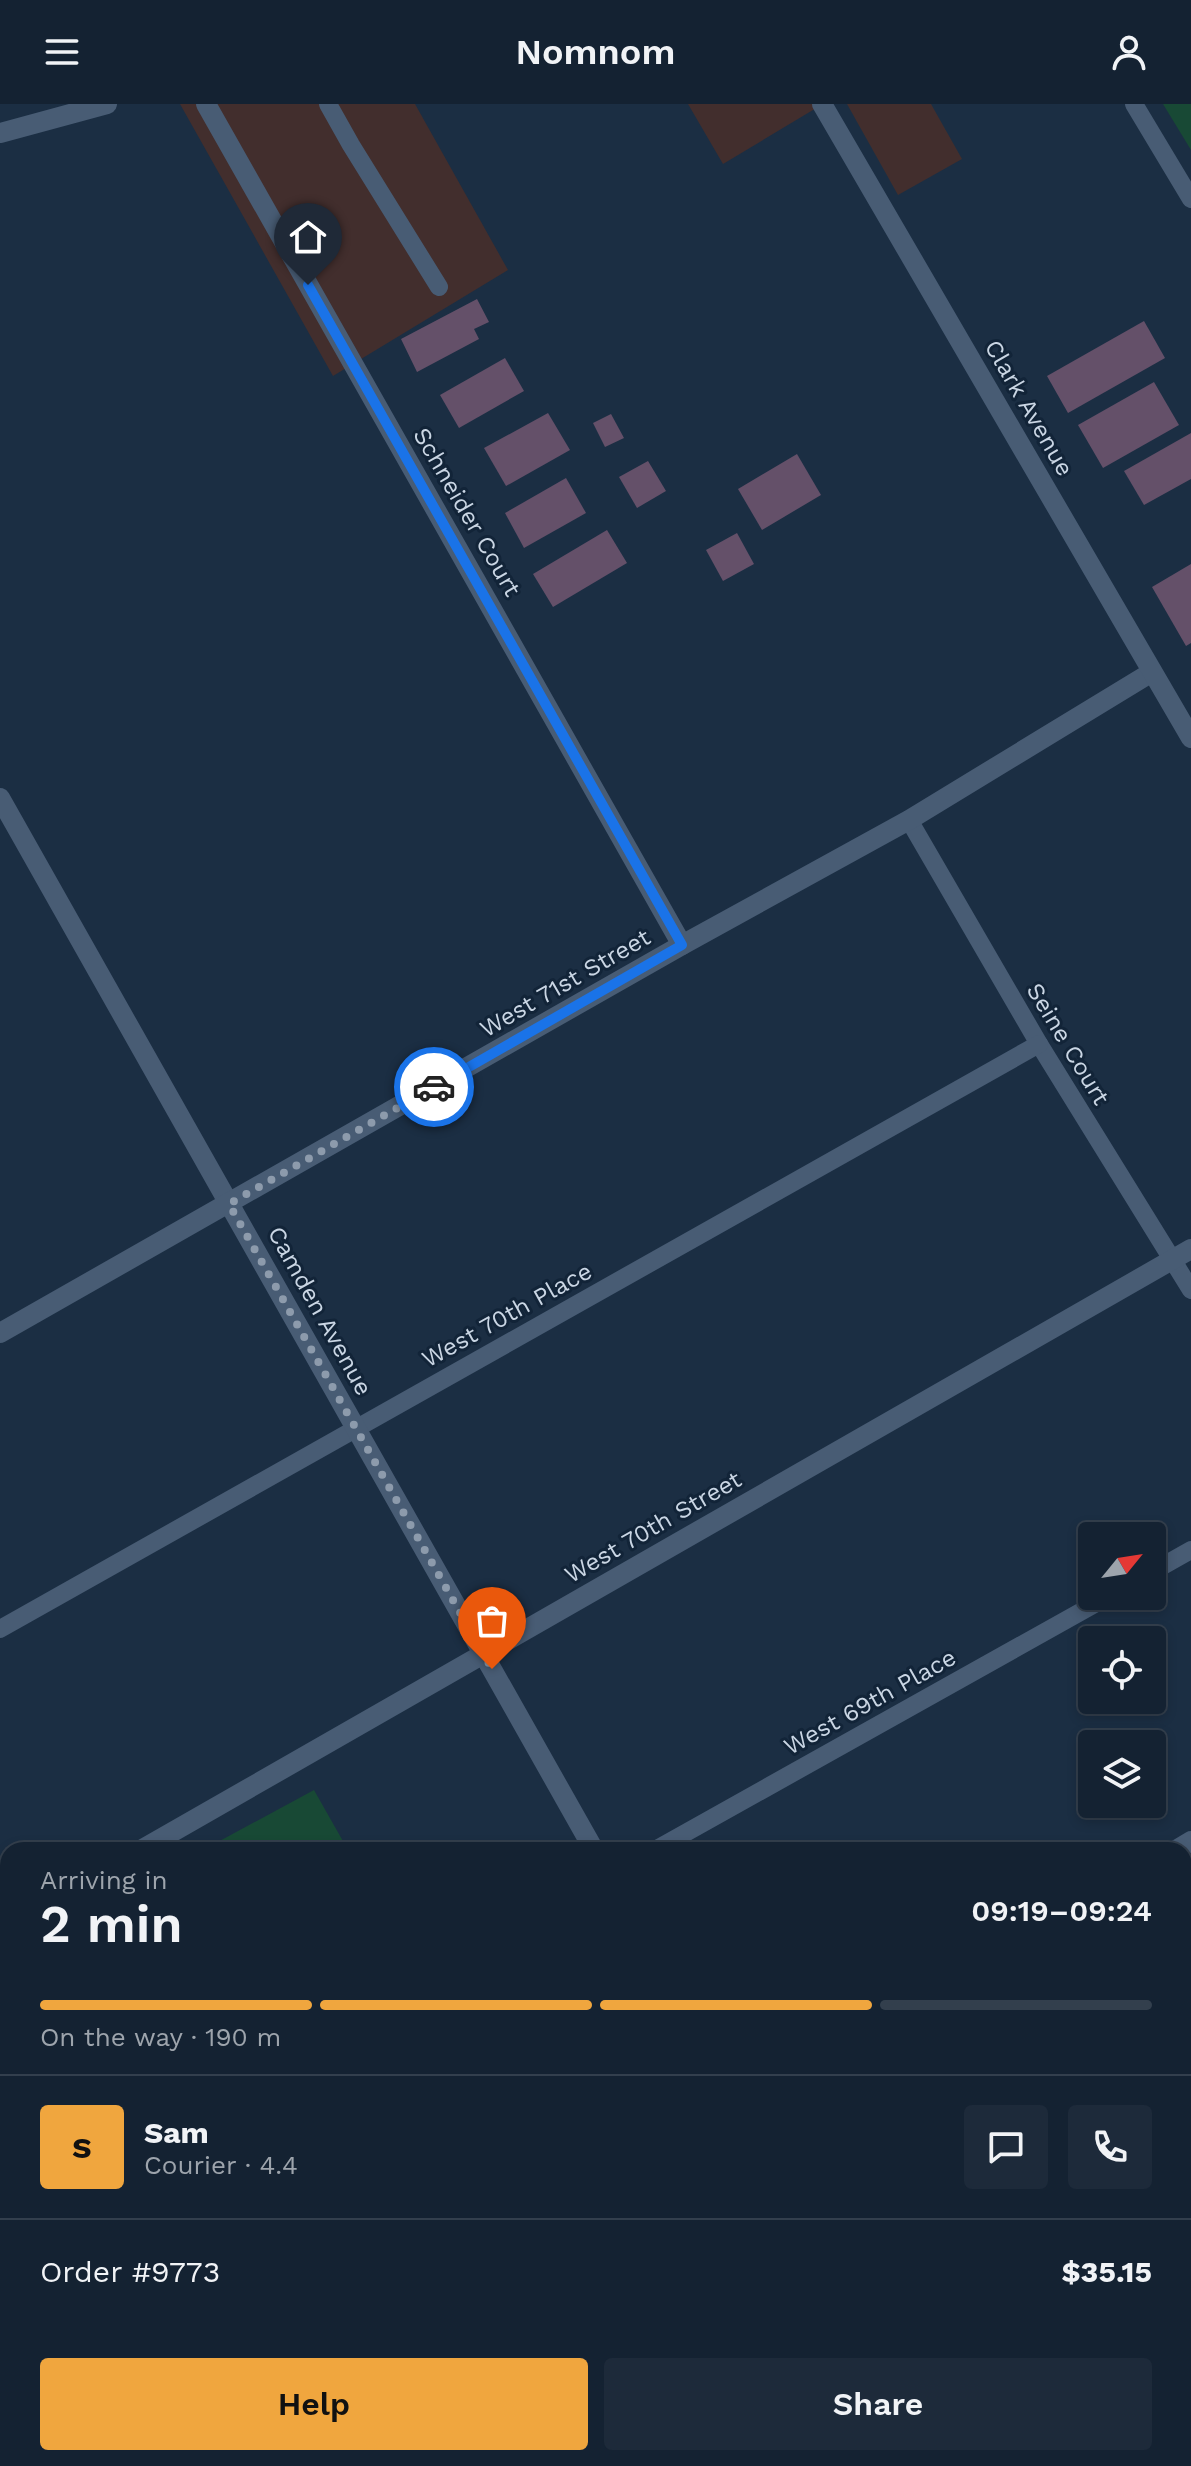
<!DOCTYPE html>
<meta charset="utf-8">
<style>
body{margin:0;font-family:"Work Sans",sans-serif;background:#1d2a3a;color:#f1f3f6;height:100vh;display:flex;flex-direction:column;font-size:30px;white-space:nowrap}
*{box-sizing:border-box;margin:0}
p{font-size:26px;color:#9da4ac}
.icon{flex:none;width:44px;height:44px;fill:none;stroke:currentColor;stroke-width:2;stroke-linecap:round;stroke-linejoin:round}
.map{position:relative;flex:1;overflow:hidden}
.side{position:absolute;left:0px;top:1738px;width:1192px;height:624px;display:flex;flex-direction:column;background:#142232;border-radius:24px 24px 0 0;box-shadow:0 4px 12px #0003,0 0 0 2px #333f4d}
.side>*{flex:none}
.needle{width:52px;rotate:60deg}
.tools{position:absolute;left:1078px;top:1418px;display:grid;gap:16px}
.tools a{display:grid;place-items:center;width:88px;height:88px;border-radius:8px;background:#142232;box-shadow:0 4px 12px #0003,0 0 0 2px #333f4d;font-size:40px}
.pin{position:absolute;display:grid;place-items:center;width:68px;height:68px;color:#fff;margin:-82px -34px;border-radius:50% 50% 50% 0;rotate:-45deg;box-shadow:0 0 8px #0007}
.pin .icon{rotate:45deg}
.courier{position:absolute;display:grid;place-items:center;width:80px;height:80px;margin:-40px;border:6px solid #1a73e8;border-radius:50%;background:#fff;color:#222;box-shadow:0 2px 10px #0007}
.headline em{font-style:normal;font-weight:600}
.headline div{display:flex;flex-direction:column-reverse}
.headline{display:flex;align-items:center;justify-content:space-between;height:136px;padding:0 40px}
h1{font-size:52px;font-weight:600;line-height:60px}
.bar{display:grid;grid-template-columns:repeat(4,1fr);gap:12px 8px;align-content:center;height:96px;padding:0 40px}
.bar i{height:10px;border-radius:6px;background:#333f4d}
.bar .on{background:#f0a63e}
.bar p{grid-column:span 4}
.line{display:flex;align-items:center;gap:20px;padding:0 40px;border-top:2px solid #333f4d}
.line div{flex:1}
.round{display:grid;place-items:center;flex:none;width:84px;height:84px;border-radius:8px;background:#1d2a3a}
.button{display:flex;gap:16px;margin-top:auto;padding:16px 40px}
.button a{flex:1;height:92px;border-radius:8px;background:#f0a63e;color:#111;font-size:32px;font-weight:600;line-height:92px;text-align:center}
.button a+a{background:#1d2a3a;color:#f1f3f6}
header{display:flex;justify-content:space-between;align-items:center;height:104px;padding:0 40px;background:#142232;font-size:36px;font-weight:600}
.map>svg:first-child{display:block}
.commercial{fill:#422e2d}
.green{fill:#184935}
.building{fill:#645069}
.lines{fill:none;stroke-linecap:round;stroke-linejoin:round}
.service{stroke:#485c74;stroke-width:18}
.minor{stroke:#485c74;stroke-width:20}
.tertiary{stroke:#485c74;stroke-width:20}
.rail-casing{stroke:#a5b2c2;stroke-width:9}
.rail{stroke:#122438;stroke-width:6;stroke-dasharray:18;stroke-linecap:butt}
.done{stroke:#8d9bac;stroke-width:8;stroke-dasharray:0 14.4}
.route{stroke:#1a73e8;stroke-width:10}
.labels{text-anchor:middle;stroke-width:6;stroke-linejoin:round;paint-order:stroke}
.street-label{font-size:24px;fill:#cad6e4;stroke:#122438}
</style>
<header><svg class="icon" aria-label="menu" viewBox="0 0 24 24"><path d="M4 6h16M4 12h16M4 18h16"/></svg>Nomnom<svg class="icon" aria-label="person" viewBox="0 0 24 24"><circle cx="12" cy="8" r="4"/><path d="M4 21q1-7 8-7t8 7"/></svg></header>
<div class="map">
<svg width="1191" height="2362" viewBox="0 0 1191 2362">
<rect width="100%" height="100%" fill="#1b2e43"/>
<!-- commercial -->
<g class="commercial">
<path d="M180,0H415L508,166L333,272Z"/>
<path d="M688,0H823L723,60Z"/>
<path d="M847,0H931L962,55L898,91Z"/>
</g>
<!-- green -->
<g class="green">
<path d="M1163,0H1191V46Z"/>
<path d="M314,1686L348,1746H203Z"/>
<path d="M0,1972H8V2084L0,2081Z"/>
</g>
<!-- building -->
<g class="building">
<path d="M477,195L489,218L474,225L479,235L417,268L401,235Z"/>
<path d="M1144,217L1165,254L1068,309L1047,272Z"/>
<path d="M505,254L524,287L459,324L440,291Z"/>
<path d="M1154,278L1179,321L1103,364L1078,321Z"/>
<path d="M548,309L570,346L506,382L484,344Z"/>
<path d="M611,310L624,334L605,343L593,319Z"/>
<path d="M1191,329V375L1144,401L1124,367Z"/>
<path d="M797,350L821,391L762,426L738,385Z"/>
<path d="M648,357L666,387L637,404L619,373Z"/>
<path d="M566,374L586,409L524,444L505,409Z"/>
<path d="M607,426L627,459L553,503L533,470Z"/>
<path d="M737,429L754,460L723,477L706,446Z"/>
<path d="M1191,460V539L1186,542L1152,483Z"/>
</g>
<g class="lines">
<!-- service -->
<g class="service">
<path d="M328,0L351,41L439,183"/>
<path d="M1134,0L1191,95"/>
<path d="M909,716L1039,940L1191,1186"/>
<path d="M1152,1468L1191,1446"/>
<path d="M0,1525L1039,940"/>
<path d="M655,1746L1109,1492"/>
<path d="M1184,2035L1191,2031"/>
</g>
<!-- minor -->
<g class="minor">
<path d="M206,0L682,841"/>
<path d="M0,694L594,1746"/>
<path d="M0,1229L682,841L909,716L1152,568"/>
<path d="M141,1746L1191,1145"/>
<path d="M1176,1746L1191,1737"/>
<path d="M0,1825L8,1820"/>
</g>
<!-- tertiary -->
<g class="tertiary">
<path d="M822,0L1191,634"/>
<path d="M0,29L107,0"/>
</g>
<defs>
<g id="rail">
<path d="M0,2109L8,2111"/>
<path d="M0,2157L8,2160"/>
<path d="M0,2192L8,2194"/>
<path d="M652,2354L679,2362"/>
<path d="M772,2354L798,2362"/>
</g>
</defs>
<!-- rail casing -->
<use href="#rail" class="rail-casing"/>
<!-- rail -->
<use href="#rail" class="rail"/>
</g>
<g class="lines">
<!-- done -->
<path class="done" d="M434,983L229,1100L492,1565"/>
<!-- route -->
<path class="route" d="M308,181L682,841L434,983"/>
</g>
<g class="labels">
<!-- street labels -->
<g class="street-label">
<text transform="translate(1029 304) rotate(60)" y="8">Clark Avenue</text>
<text transform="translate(467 408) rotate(60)" y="8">Schneider Court</text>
<text transform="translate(565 879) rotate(-30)" y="8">West 71st Street</text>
<text transform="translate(1068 940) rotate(59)" y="8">Seine Court</text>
<text transform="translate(320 1207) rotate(61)" y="8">Camden Avenue</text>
<text transform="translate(507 1211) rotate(-29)" y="8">West 70th Place</text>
<text transform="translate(653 1423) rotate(-30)" y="8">West 70th Street</text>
<text transform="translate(870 1598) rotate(-29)" y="8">West 69th Place</text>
</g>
</g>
</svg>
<div class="tools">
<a><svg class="needle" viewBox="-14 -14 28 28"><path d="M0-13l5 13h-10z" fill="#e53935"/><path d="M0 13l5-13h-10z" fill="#9da4ac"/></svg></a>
<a><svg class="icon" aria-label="locate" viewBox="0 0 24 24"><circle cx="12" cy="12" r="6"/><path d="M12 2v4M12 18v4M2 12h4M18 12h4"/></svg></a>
<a><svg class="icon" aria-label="layers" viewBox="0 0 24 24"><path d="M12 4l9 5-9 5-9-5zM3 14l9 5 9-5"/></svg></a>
</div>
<div class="pin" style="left:492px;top:1565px;background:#ea580c"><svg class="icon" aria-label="bag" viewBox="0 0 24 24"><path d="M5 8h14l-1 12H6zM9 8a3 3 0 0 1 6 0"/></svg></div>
<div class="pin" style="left:308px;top:181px;background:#1f2937"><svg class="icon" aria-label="home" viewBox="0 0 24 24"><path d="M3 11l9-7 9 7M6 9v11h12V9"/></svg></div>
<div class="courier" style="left:434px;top:983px"><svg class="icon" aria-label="car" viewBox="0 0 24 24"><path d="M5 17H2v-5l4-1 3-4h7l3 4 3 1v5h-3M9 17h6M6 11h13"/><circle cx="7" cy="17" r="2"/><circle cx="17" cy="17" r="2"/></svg></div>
<section class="side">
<div class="headline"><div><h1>2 min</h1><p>Arriving in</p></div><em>09:19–09:24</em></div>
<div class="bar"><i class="on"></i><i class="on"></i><i class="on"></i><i></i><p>On the way · 190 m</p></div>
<div class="line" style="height:144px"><b class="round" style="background:#f0a63e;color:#111">S</b><div><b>Sam</b><p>Courier · 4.4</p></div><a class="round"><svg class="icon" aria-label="chat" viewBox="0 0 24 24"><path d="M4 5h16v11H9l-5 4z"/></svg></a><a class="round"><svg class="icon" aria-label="phone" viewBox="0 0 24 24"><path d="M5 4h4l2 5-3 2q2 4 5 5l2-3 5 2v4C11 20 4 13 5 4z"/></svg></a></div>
<div class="line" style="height:104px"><div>Order #9773</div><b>$35.15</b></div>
<div class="button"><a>Help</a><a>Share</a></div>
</section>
</div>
